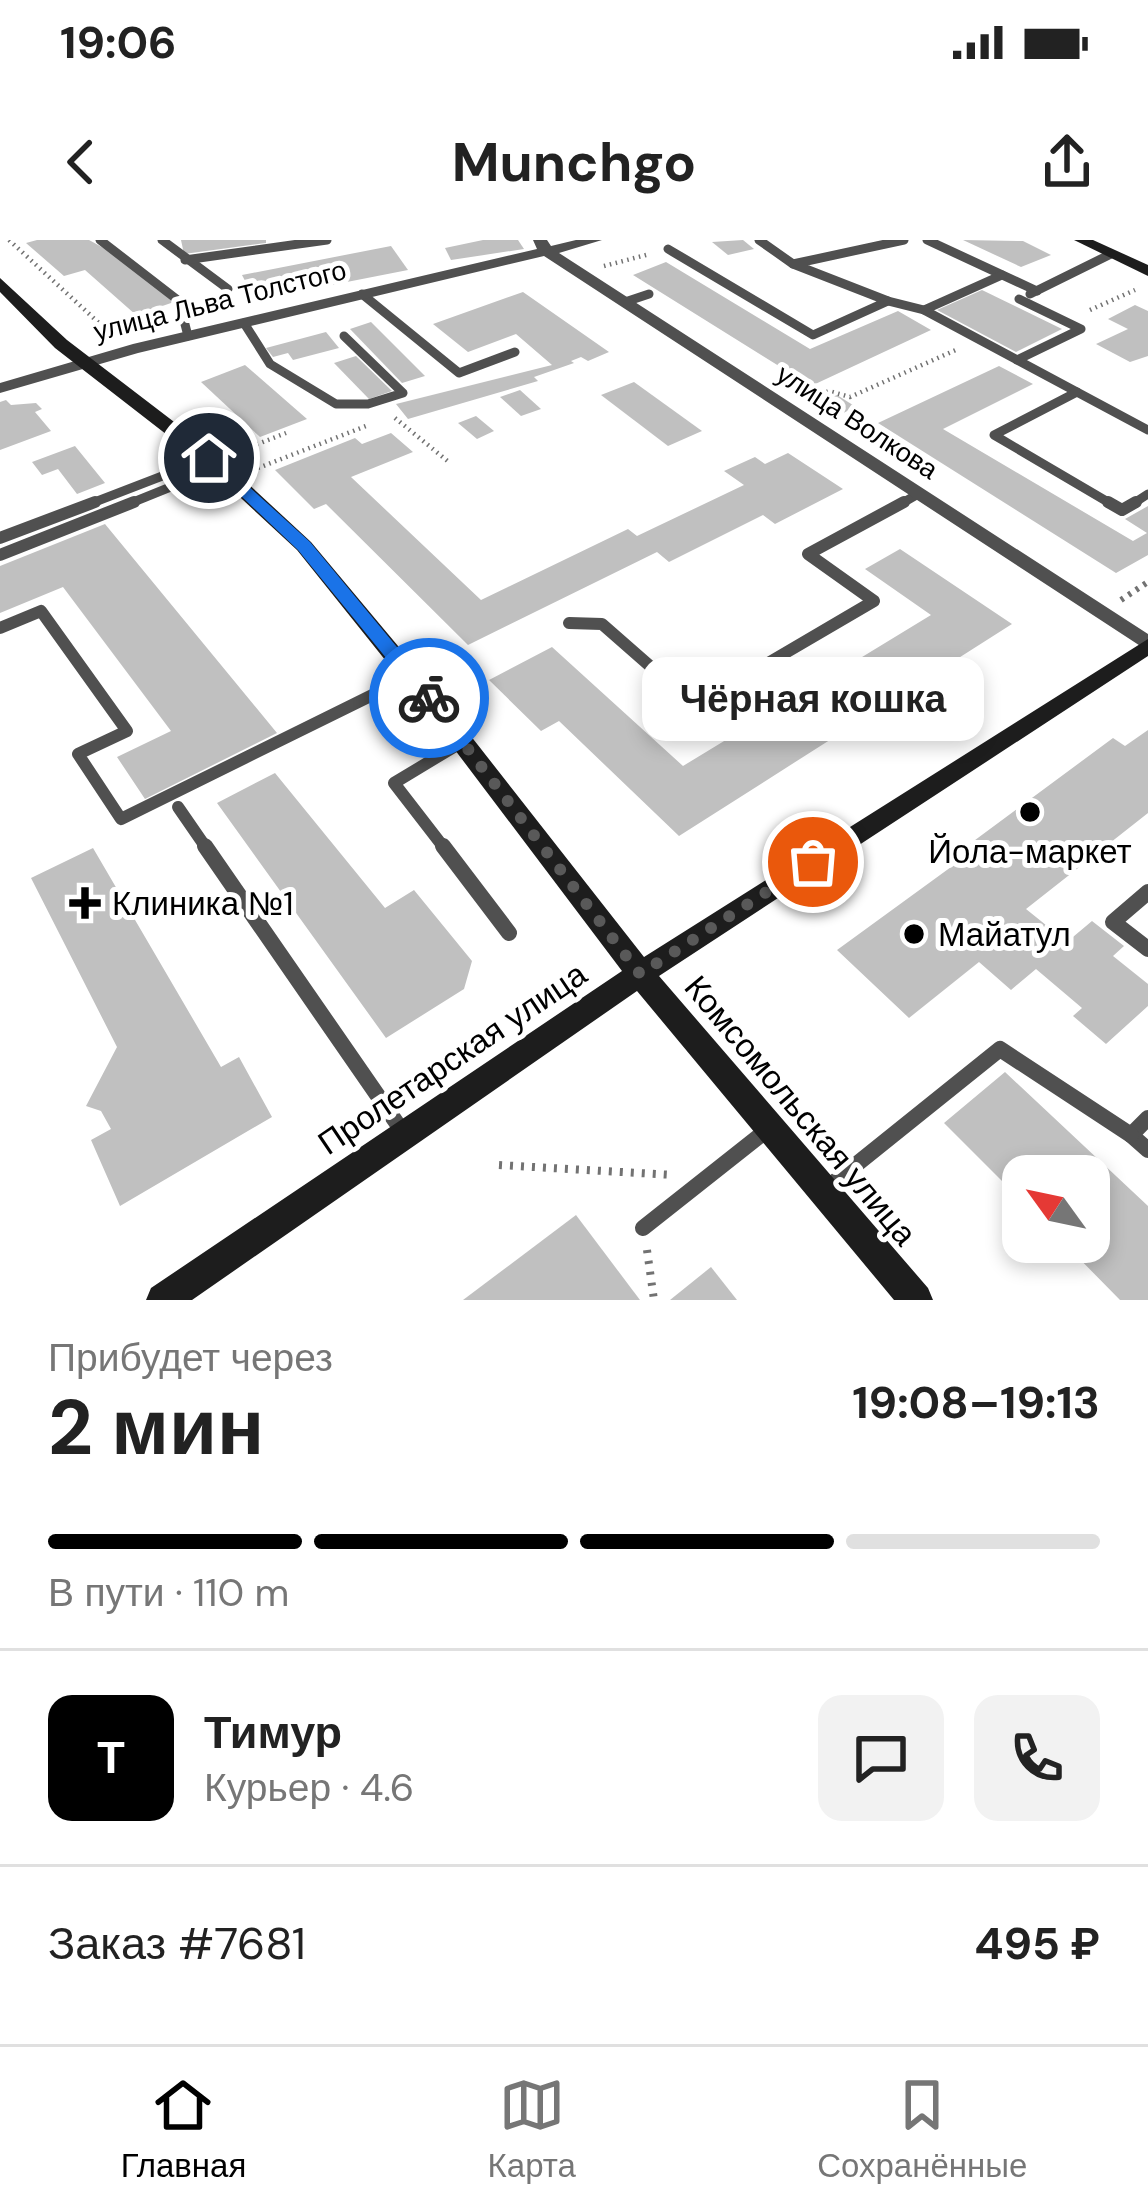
<!DOCTYPE html>
<html lang="ru">
<meta charset="utf-8">
<style>
body{margin:0;font-family:"DM Sans",sans-serif;background:#f2f2f2;color:#222;height:100vh;display:flex;flex-direction:column;font-size:45px;white-space:nowrap}
*{box-sizing:border-box;margin:0}
p{font-size:39px;color:#767676}
.icon{flex:none;width:66px;height:66px;fill:none;stroke:currentColor;stroke-width:2;stroke-linecap:round;stroke-linejoin:round}
.map{position:relative;height:1060px;overflow:hidden}
.panel{display:flex;flex-direction:column;background:#fff;flex:1}
.panel>*{flex:none}
.needle{width:78px;rotate:303deg}
.tools{position:absolute;left:1002px;top:915px;display:grid;gap:24px}
.tools a{display:grid;place-items:center;width:108px;height:108px;border-radius:24px;background:#fff;box-shadow:0 6px 18px #0003;font-size:60px}
.pin{position:absolute;display:grid;place-items:center;width:102px;height:102px;color:#fff;margin:-51px;border:6px solid #fff;border-radius:50%;box-shadow:0 3px 12px #0007}
.courier{position:absolute;display:grid;place-items:center;width:120px;height:120px;margin:-60px;border:9px solid #1a73e8;border-radius:50%;background:#fff;color:#222;box-shadow:0 3px 15px #0007}
.bubble{position:absolute;height:84px;border-radius:24px;background:#fff;box-shadow:0 6px 18px #0003;font-size:39px;font-weight:700;line-height:84px;text-align:center}
.overview em{font-style:normal;font-weight:700}
.overview div{display:flex;flex-direction:column-reverse}
.overview{display:flex;align-items:center;justify-content:space-between;height:204px;padding:0 48px}
h1{font-size:78px;font-weight:700;line-height:90px}
.bar{display:grid;grid-template-columns:repeat(4,1fr);gap:18px 12px;align-content:center;height:144px;padding:0 48px}
.bar i{height:15px;border-radius:9px;background:#e0e0e0}
.bar .active{background:#000}
.bar p{grid-column:span 4}
.line{display:flex;align-items:center;gap:30px;padding:0 48px;border-top:3px solid #e0e0e0}
.line div{flex:1}
.round{display:grid;place-items:center;flex:none;width:126px;height:126px;border-radius:24px;background:#f2f2f2}
.status{display:flex;justify-content:space-between;align-items:center;height:84px;padding:0 60px;background:#fff;direction:ltr}
.status svg{height:33px;fill:currentColor}
header{display:flex;justify-content:space-between;align-items:center;height:156px;padding:0 48px;background:#fff;font-size:54px;font-weight:700}
.tabs{display:flex;justify-content:space-around;align-items:center;height:168px;border-top:3px solid #e0e0e0;background:#fff;font-size:33px;color:#767676}
.tabs a{display:grid;justify-items:center;gap:6px}
.tabs .active{color:#000}
.map>svg:first-child{display:block}
.building{fill:#c0c0c0}
.lines{fill:none;stroke-linecap:round;stroke-linejoin:round}
.path-far2{stroke:#727272;stroke-width:4.5;stroke-dasharray:1.5 4.5;stroke-linecap:butt}
.path-far1{stroke:#727272;stroke-width:6;stroke-dasharray:3 6;stroke-linecap:butt}
.path{stroke:#727272;stroke-width:8;stroke-dasharray:3 8;stroke-linecap:butt}
.lane-far2{stroke:#505050;stroke-width:9}
.lane-far1{stroke:#505050;stroke-width:12}
.lane{stroke:#505050;stroke-width:16}
.street{fill:#505050;fill-rule:evenodd}
.secondary{fill:#1d1d1d;fill-rule:evenodd}
.route{fill:#1a73e8}
.done{stroke:#595959;stroke-width:12;stroke-dasharray:0 21.6}
.poi-dot{fill:#000;stroke:#fff;stroke-width:4.5}
.labels{text-anchor:middle;stroke-width:10;stroke-linejoin:round;paint-order:stroke}
.far-street-label{font-size:27px;fill:#000;stroke:#fff}
.poi-label{font-size:33px;fill:#000;stroke:#fff;text-anchor:start}
.street-label{font-size:33px;fill:#000;stroke:#fff}
</style>
<div class="status"><b>19:06</b><svg viewBox="0 0 49 12"><path d="M0 12V9h3v3zM5 12V6h3v6zM10 12V3h3v9zM15 12V0h3v12zM26 1h20v11H26zM47 4h2v5h-2z"/></svg></div>
<header><svg class="icon" aria-label="back" viewBox="0 0 24 24"><path d="M15 5l-7 7 7 7"/></svg>Munchgo<svg class="icon" aria-label="share" viewBox="0 0 24 24"><path d="M12 15V3M7 8l5-5 5 5M5 13v7h14v-7"/></svg></header>
<div class="map">
<svg width="1148" height="1060" viewBox="0 0 1148 1060">
<rect width="100%" height="100%" fill="#fff"/>
<!-- building -->
<g class="building">
<path d="M37,0H89L120,17L174,62L136,75L85,30L64,36L26,3Z"/>
<path d="M181,0H266V3L184,14Z"/>
<path d="M483,0H518L524,9L451,20L445,8Z"/>
<path d="M743,0L754,9L728,15L712,2Z"/>
<path d="M963,0L1023,1L1051,15L1021,27Z"/>
<path d="M391,6L408,30L255,60L242,35Z"/>
<path d="M666,22L810,109L898,71L931,90L811,146L633,35Z"/>
<path d="M982,50L1062,89L1016,112L937,70Z"/>
<path d="M523,52L609,112L588,121L581,117L571,121L574,123L534,137L538,141L408,179L396,164L552,125L516,94L468,112L433,84Z"/>
<path d="M1135,65L1148,71V116L1130,122L1096,104L1128,89L1108,79Z"/>
<path d="M371,82L425,136L402,143L350,89Z"/>
<path d="M326,92L339,108L293,120L288,113L273,117L266,108Z"/>
<path d="M356,116L392,151L369,159L334,123Z"/>
<path d="M245,125L307,179L260,197L201,142Z"/>
<path d="M999,126L1033,144L943,189L1133,301L1147,293L1125,279L1148,266V315L1116,333L878,183Z"/>
<path d="M634,142L702,191L668,206L601,155Z"/>
<path d="M520,150L541,169L521,176L500,157Z"/>
<path d="M837,155L856,167L837,176L818,164Z"/>
<path d="M6,160L11,165L36,163L42,169L35,172L51,191L0,210V162Z"/>
<path d="M476,176L494,191L477,199L458,183Z"/>
<path d="M391,193L413,212L351,237L481,360L628,289L637,296L744,245L724,231L755,217L765,224L788,213L843,249L775,284L763,275L669,322L657,312L468,405L326,264L314,269L275,230L355,198L362,204Z"/>
<path d="M75,206L105,243L77,254L58,229L42,235L32,222Z"/>
<path d="M105,284L277,493L145,559L117,517L171,491L63,347L0,373V326Z"/>
<path d="M900,309L1012,384L679,596L559,481L541,491L489,440L552,407L683,526L931,375L865,329Z"/>
<path d="M1148,490V573L1026,669L1067,702L1092,681L1124,706L1113,716L1148,744V766L1106,804L1073,776L1082,768L1036,729L1011,750L979,722L909,778L837,710L973,611L967,606L1113,498L1125,506Z"/>
<path d="M275,533L385,668L414,650L472,721L464,749L386,798L217,563Z"/>
<path d="M93,608L221,827L239,817L272,877L120,966L91,900L111,889L101,871L86,866L117,807L31,638Z"/>
<path d="M1005,832L1148,966V1060H1120L1063,1002H1089V936H1023V962L944,883Z"/>
<path d="M576,975L640,1060H463Z"/>
<path d="M711,1027L737,1060H670Z"/>
</g>
<g class="lines">
<!-- path-far2 -->
<g class="path-far2">
<path d="M9,0L112,95"/>
<path d="M604,26L650,14"/>
<path d="M1090,70L1135,50"/>
<path d="M810,159L829,151L850,157L958,109"/>
<path d="M395,178L450,223"/>
<path d="M240,211L286,193"/>
<path d="M258,228L366,186"/>
</g>
<!-- path-far1 -->
<path class="path-far1" d="M1121,360L1148,342"/>
<!-- path -->
<g class="path">
<path d="M499,925L674,935"/>
<path d="M647,1010L654,1060"/>
</g>
<!-- lane-far2 -->
<g class="lane-far2">
<path d="M100,0L179,61L188,96"/>
<path d="M162,0L228,49"/>
<path d="M759,0L793,24"/>
<path d="M927,0L1037,51"/>
<path d="M668,9L813,95L888,61L793,24L904,0"/>
<path d="M185,20L327,0"/>
<path d="M362,54L459,133L515,112"/>
<path d="M1030,54L1111,14"/>
<path d="M888,61L924,70L1002,35"/>
<path d="M625,62L649,54"/>
<path d="M924,70L1148,190"/>
<path d="M244,83L270,124L336,164H368L403,153L344,96"/>
<path d="M1017,120L1081,89L1019,59"/>
<path d="M1077,152L994,195L1113,265"/>
<path d="M87,265L209,218"/>
<path d="M126,265L220,227"/>
<path d="M899,265L918,254"/>
<path d="M1131,265L1148,254"/>
</g>
<!-- lane-far1 -->
<g class="lane-far1">
<path d="M1108,262L1122,270L1136,262"/>
<path d="M0,298L95,262"/>
<path d="M0,315L134,262"/>
<path d="M569,383L602,384L675,448L734,443L874,361L808,314L904,262"/>
<path d="M0,388L41,371L127,491L78,514L121,579L411,436"/>
<path d="M178,567L207,609"/>
<path d="M445,609L394,543L462,502"/>
</g>
<!-- lane -->
<g class="lane">
<path d="M205,606L405,895"/>
<path d="M443,606L509,693"/>
<path d="M1148,652L1113,682L1148,709"/>
<path d="M1148,878L1131,895L1148,910"/>
<path d="M822,952L1000,809L1131,895"/>
<path d="M643,988L767,890"/>
</g>
<!-- street -->
<path class="street" d="M533,0H547L551,6L576,0H602L559,13L1148,394V411L544,16L138,113L0,153V143L133,104L537,9Z"/>
<!-- secondary -->
<g class="secondary">
<path d="M1074,0H1093L1148,25V36Z"/>
<path d="M0,38L67,100L216,214L311,302L434,449L644,717L1148,399V416L659,736L928,1048L933,1060H894L637,751L192,1060H146L151,1048L622,731L418,461L297,310L202,222L55,108L0,52Z"/>
</g>
</g>
<!-- route -->
<path class="route" d="M204,215H214L310,302L435,453V462H422L298,310L204,221Z"/>
<g class="lines">
<!-- done -->
<path class="done" d="M429,458L640,734L813,622"/>
</g>
<!-- markers -->
<g class="poi-dot">
<circle cx="1030" cy="572" r="12"/>
<path d="M79 645h12v12h12v12h-12v12h-12v-12h-12v-12h12z"/>
<circle cx="914" cy="694" r="12"/>
</g>
<g class="labels">
<!-- far-street labels -->
<g class="far-street-label">
<text transform="translate(220 61) rotate(-14)" y="9">улица Льва Толстого</text>
<text transform="translate(857 182) rotate(33)" y="9">улица Волкова</text>
</g>
<!-- poi labels -->
<g class="poi-label">
<text x="1030" y="623" text-anchor="middle">Йола-маркет</text>
<text x="112" y="675">Клиника №1</text>
<text x="938" y="706">Майатул</text>
</g>
<!-- street labels -->
<g class="street-label">
<text transform="translate(452 818) rotate(-34)" y="12">Пролетарская улица</text>
<text transform="translate(801 870) rotate(50)" y="12">Комсомольская улица</text>
</g>
</g>
</svg>
<div class="tools">
<a><svg class="needle" viewBox="-14 -14 28 28"><path d="M0-13l5 13h-10z" fill="#e53935"/><path d="M0 13l5-13h-10z" fill="#767676"/></svg></a>
</div>
<div class="pin" style="left:813px;top:622px;background:#ea580c"><svg class="icon" aria-label="bag" viewBox="0 0 24 24"><path d="M5 8h14l-1 12H6zM9 8a3 3 0 0 1 6 0"/></svg></div>
<div class="pin" style="left:209px;top:218px;background:#1f2937"><svg class="icon" aria-label="home" viewBox="0 0 24 24"><path d="M3 11l9-7 9 7M6 9v11h12V9"/></svg></div>
<div class="courier" style="left:429px;top:458px"><svg class="icon" aria-label="bike" viewBox="0 0 24 24"><circle cx="6" cy="16" r="4"/><circle cx="18" cy="16" r="4"/><path d="M6 16l4-8h5l3 8M10 8l3 8H6M13 5h3"/></svg></div>
<div class="bubble" style="left:642px;top:417px;width:342px">Чёрная кошка</div>
</div>
<section class="panel">
<div class="overview"><div><h1>2 мин</h1><p>Прибудет через</p></div><em>19:08–19:13</em></div>
<div class="bar"><i class="active"></i><i class="active"></i><i class="active"></i><i></i><p>В пути · 110 m</p></div>
<div class="line" style="height:216px"><b class="round" style="background:#000;color:#fff">Т</b><div><b>Тимур</b><p>Курьер · 4.6</p></div><a class="round"><svg class="icon" aria-label="chat" viewBox="0 0 24 24"><path d="M4 5h16v11H9l-5 4z"/></svg></a><a class="round"><svg class="icon" aria-label="phone" viewBox="0 0 24 24"><path d="M5 4h4l2 5-3 2q2 4 5 5l2-3 5 2v4C11 20 4 13 5 4z"/></svg></a></div>
<div class="line" style="height:156px"><div>Заказ #7681</div><b>495 ₽</b></div>
</section>
<nav class="tabs">
<a class="active"><svg class="icon" aria-label="home" viewBox="0 0 24 24"><path d="M3 11l9-7 9 7M6 9v11h12V9"/></svg>Главная</a>
<a><svg class="icon" aria-label="map" viewBox="0 0 24 24"><path d="M3 6l6-2 6 2 6-2v14l-6 2-6-2-6 2zM9 4v14M15 6v14"/></svg>Карта</a>
<a><svg class="icon" aria-label="saved" viewBox="0 0 24 24"><path d="M7 4h10v16l-5-4-5 4z"/></svg>Сохранённые</a>
</nav>
